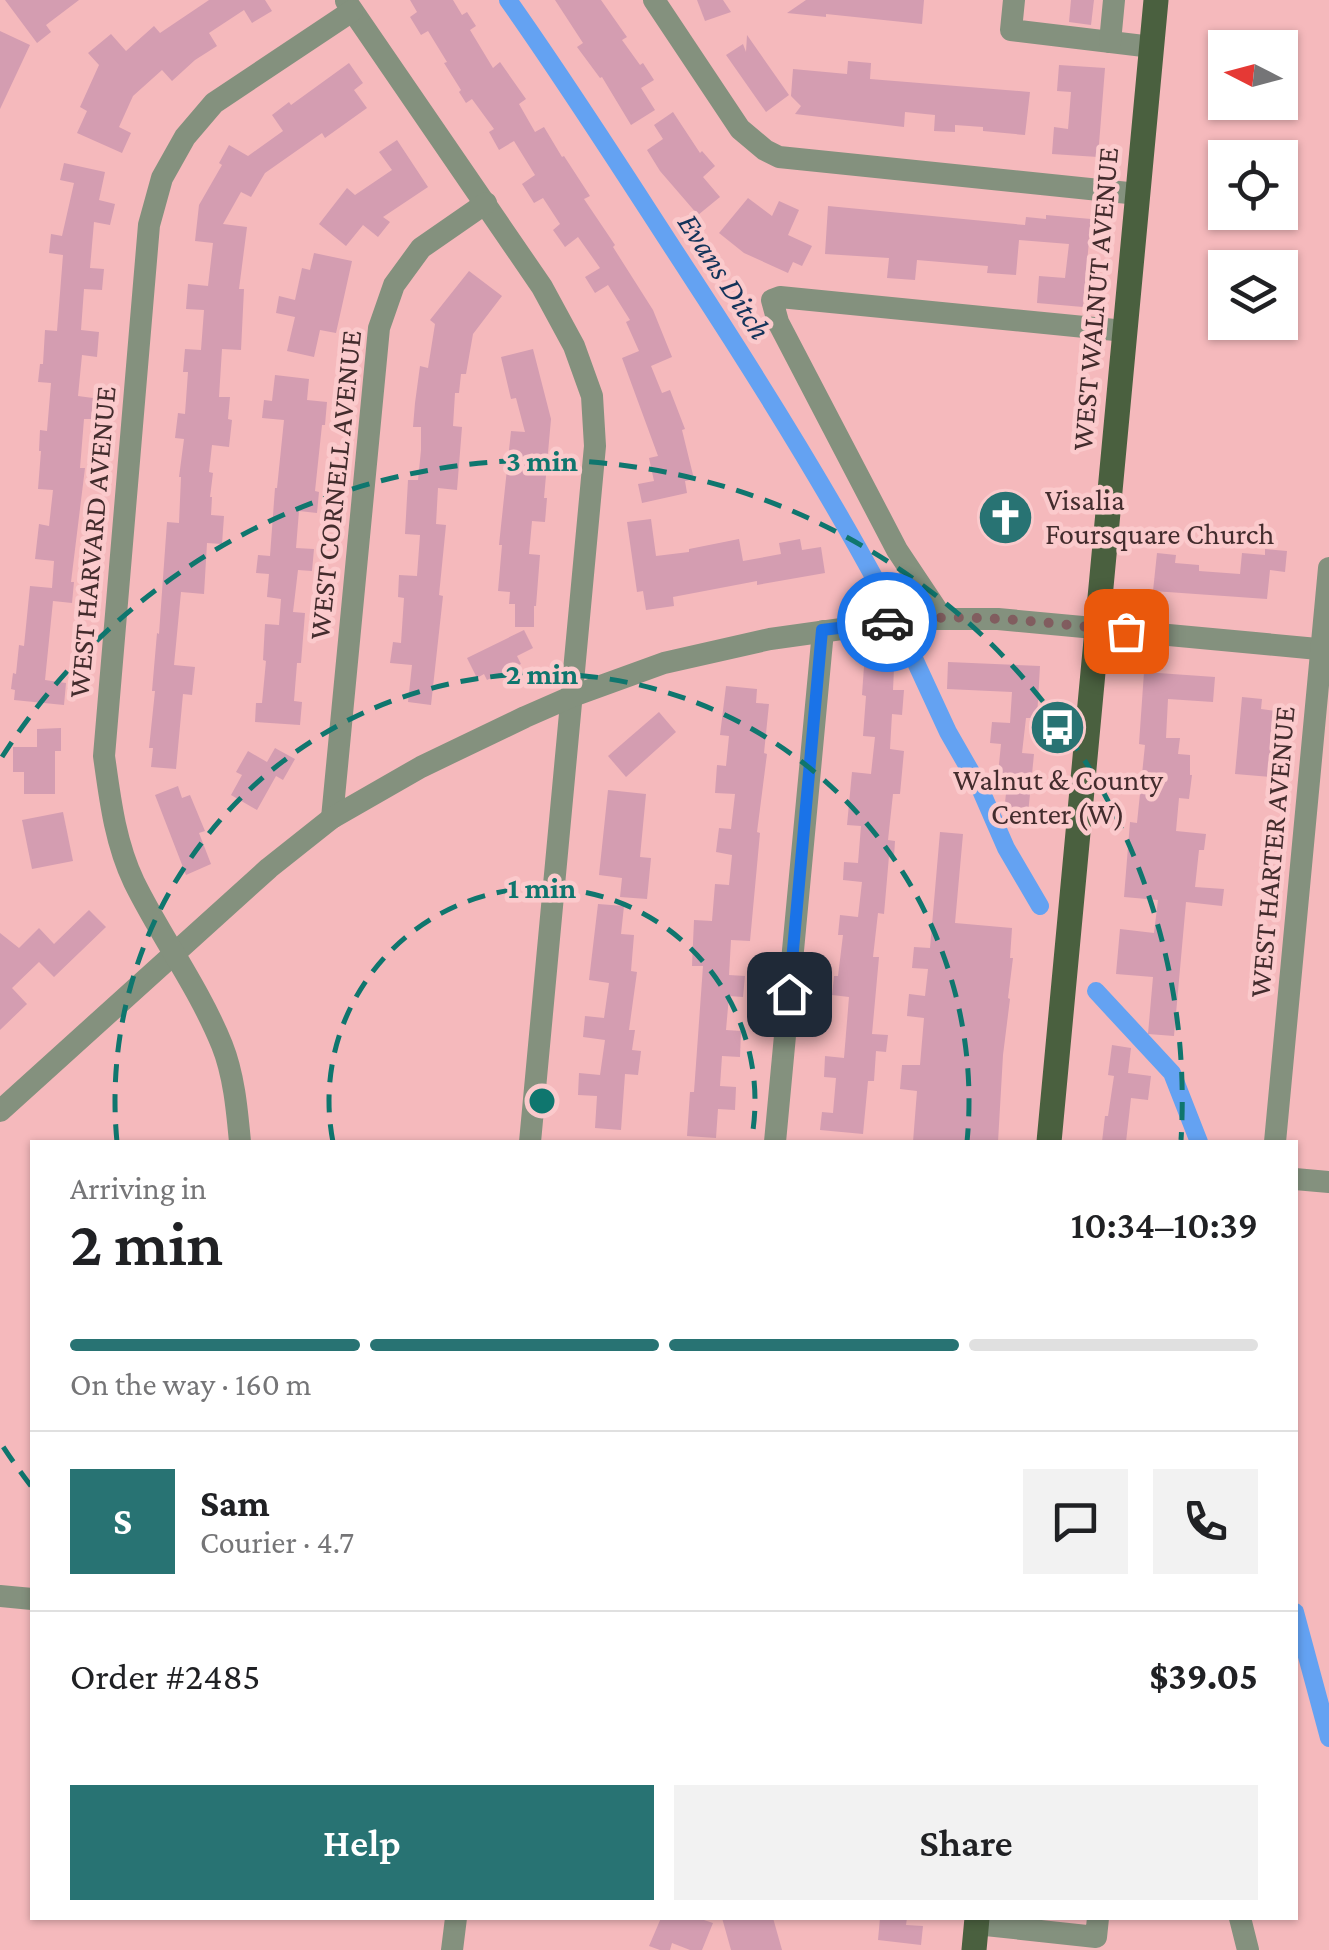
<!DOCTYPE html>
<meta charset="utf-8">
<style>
body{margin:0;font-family:"Crimson Pro",serif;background:#f2f2f2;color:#202124;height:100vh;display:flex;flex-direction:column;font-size:38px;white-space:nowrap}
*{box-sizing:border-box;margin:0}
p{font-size:32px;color:#757577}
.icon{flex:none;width:55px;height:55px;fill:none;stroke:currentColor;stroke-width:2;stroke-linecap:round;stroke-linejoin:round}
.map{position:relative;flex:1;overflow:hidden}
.details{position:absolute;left:30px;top:1140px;width:1268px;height:780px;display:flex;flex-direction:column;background:#fff;border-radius:0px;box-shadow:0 2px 8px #0004}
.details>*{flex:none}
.needle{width:65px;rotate:276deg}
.fabs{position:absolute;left:1208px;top:30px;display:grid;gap:20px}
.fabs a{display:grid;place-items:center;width:90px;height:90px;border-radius:0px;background:#fff;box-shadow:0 2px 8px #0004;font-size:50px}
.pin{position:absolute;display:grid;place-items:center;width:85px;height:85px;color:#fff;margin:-42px;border-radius:20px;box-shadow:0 5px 15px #0006}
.courier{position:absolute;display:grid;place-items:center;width:100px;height:100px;margin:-50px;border:8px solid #1a73e8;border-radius:50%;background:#fff;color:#222;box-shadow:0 2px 12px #0007}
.overview em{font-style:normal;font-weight:600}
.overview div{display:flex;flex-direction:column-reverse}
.overview{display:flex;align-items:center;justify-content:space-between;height:170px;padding:0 40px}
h1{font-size:65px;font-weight:600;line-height:75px}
.bar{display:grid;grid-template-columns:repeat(4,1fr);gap:15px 10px;align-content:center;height:120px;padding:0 40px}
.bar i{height:12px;border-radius:8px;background:#e0e0e0}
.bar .selected{background:#287373}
.bar p{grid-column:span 4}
.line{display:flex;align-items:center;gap:25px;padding:0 40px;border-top:2px solid #e0e0e0}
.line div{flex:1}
.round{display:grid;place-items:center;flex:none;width:105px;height:105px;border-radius:0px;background:#f2f2f2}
.cta{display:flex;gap:20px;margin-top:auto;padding:20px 40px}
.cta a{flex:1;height:115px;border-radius:0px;background:#287373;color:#fff;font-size:40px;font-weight:600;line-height:115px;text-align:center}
.cta a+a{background:#f2f2f2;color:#202124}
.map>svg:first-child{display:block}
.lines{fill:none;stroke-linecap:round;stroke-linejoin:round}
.canal{stroke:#64a2f2;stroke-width:18}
.building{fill:#d49db1}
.minor{stroke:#84917e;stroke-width:22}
.major{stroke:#4a603f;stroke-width:25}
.done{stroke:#815d5f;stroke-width:10;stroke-dasharray:0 18}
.route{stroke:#1a73e8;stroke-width:12}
.ring{fill:none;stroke:#0f766e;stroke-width:5;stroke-dasharray:18 12}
.labels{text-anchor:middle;stroke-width:9;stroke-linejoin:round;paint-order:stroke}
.street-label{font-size:30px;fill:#432c2d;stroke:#fbcacc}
.poi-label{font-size:30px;fill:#432c2d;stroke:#fbcacc;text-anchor:start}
.water-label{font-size:32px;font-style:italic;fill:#13335a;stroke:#fbcacc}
.centre{fill:#0f766e;stroke:#fbcacc;stroke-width:5}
.ring-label{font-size:30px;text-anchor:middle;font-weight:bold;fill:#0f766e;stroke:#fbcacc;stroke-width:9;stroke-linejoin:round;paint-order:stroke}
</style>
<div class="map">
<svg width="1329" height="1950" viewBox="0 0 1329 1950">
<rect width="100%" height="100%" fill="#f5b9bc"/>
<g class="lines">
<!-- canal -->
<g class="canal">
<path d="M508,0C571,89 629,181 689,273C757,377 823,482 882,592"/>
<path d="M911,652L948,732L979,786L1006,848L1040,906"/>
<path d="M1096,991L1172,1073L1199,1142"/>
<path d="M1295,1612L1329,1738"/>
</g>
</g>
<!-- building -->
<g class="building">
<path d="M5,0H79L46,25L51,32L37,43Z"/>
<path d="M209,0H265L272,11L252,23L244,10L209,33L217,46L195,60L172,81L162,70L133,96L119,127L131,133L122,153L77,133L87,111L80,107L99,65L88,53L111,34L126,51L154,26L160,33Z"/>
<path d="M410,0H453L462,15L467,12L476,26L470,30L493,68L500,62L526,99L519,104L535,132L544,127L562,157L564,156L590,196L584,199L615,245L613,247L653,310L672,357L651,366L662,393L670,390L685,429L682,430L694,479L685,481L687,493L642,503L638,484L654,481L649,458L658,456L622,358L639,351L626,322L630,320L608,285L595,293L585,277L600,268L578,237L565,247L553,230L560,224L543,198L534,203L522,184L535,175L514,141L499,150L489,132L494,129L472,99L466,103L459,92L461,90L444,63L447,62L428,31L421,35L410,17L417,12Z"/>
<path d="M555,0H601L627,37L622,40L640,65L643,63L654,80L641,88L655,110L631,125L602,77L600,78L577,47L583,43Z"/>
<path d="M697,0H723L731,12L705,21Z"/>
<path d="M806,0H924L922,24L826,14V17L787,13Z"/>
<path d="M1071,0H1094L1091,25L1069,22Z"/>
<path d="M0,31L30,45L0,109Z"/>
<path d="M747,35L789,95L766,112L726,55L743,44L746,52Z"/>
<path d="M848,61L871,63L870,79L1030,92L1025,135L983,131V127L955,125V132L934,131L935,115L905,112L904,127L795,114L801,106L791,96L793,69L847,74Z"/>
<path d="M349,63L363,83L354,90L367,108L325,138L322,133L265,173L251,197L241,192L223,224L247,227L239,289H244L241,350L222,349L219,397H230L228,419L232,420L229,447L212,445L209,472L213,473L210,497H212L211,515L224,516L222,544L207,543L204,594L181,592L174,665L195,667L192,695L183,694L176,769L151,767L153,748H149L155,691H152L157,633L159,634L167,522L179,523L181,477H179L184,439L175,438L178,413L185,414L188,372H183L185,349L201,350L204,310L186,309L188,284L208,286L213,243L195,241L199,205L222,165L219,163L229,145L248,156L283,131L272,115L289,102L291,105Z"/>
<path d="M1059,65L1105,68L1098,157L1052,154L1054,127L1068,129L1071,92L1057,91Z"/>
<path d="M673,112L700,153L702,151L715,166L703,177L720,197L698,215L660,171L647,150L663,139L654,125Z"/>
<path d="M397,140L428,187L383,217L390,222L378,237L363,225L346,246L319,224L347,188L355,195L392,170L379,152Z"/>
<path d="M64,163L105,172L99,200L115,204L110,225L94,222L90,268L104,269L102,290L84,289L81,330L99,332L97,357L82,355L78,396L93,398L91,419H84L80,468H85L71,582H74L72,603L53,601L45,680L66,683L64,705L14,700L15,690L11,689L13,673L16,674L19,645L24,646L30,586L52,588L54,561L35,559L39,524L49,526L53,490L38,489L41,451H39L40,430L47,431L51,383L38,382L40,364H43L45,330L57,331L63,255L49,253L51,234L62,236L74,183L60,180Z"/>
<path d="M748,198L772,216L779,201L799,210L788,235L812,246L802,266L793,262L788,273L744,253L719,233Z"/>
<path d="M828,206L1025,225L1026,217L1046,219V215L1091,219L1083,307L1037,303L1039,276L1065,278L1069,244L1019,240L1016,275L987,273L988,266L917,260L915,280L887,278L889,258L825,254Z"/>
<path d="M314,253L352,261L336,333L320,330L314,357L287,351L295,317L276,313L279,296L295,300L302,268L310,270Z"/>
<path d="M469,271L502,296L473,334L466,374H461L459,393H455L453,426L462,427L457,490L438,488L436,524L446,525L439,595L443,596L431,705L408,702L412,665L390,663L393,642L401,643L404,598L398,597L399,575L417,576L420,535L405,534L408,480H418L421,450V427H413L415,403L420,366L428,368L435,324L430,320Z"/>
<path d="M533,349L551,419L544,498H547L545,522L532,521L529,554L540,555L536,606H534V627H515V604H509L510,592L498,591L502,545H499L511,431L525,432L516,398L511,399L501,357Z"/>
<path d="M275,375L309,379L307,400L327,402L325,425H322L315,491L319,492L317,513L299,511L296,548L314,549L312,571L298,570L293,612L305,613L301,663H297L294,701L302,702L300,725L255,722L256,703H262L266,661L263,660L265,624L279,625L281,599L267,597L269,574L256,573L258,555L270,556L275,488H277L284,420L262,418L264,400L272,401Z"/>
<path d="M651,519L656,556L689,552V549L739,539L743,561L781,554L779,543L800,539L802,550L821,547L825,573L757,585V581L673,597L674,606L646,610L643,591L637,592L627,522Z"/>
<path d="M1265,549L1287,551L1285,572L1270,570L1267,599L1153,591L1157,553L1176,555L1175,563L1199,565V571L1240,574L1242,553L1265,555Z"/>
<path d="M524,630L533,648L517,656L521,664L487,680L484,674L477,678L467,658Z"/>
<path d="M948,662L1040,666L1037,718H1026L1022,753L1034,754L1028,814L1004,812L1008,775L998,774L1001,744L990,743L992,722L1010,723L1012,692L947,689Z"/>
<path d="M864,666L894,668L893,690H904L902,715L892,714L890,749L904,751L900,794H893L888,840L895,841L894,857L889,856L884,914L878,913L873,957H879L872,1034L888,1035L886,1052L876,1051L874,1081H868L863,1134L820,1130L822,1112L833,1113L836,1078L824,1077L825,1056L844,1058L849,997L832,995L834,976H838L843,935H838L840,915L858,917L862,882L843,880L844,862L858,863L861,826L847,825L852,772L871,774L875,737L863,736L866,696L862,695Z"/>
<path d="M1144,672L1215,677L1213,702L1168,699L1166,738H1180L1178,754L1190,755V775H1192L1189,799L1179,798L1176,831L1206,834L1204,850H1199L1195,887L1224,889L1222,906L1186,902L1174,1036L1148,1034L1153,977L1116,974L1120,929L1154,933L1158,900L1124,897L1130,822L1137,823L1145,745L1139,744Z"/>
<path d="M726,686L757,689L756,703L769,704L764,753L767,754L757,832L760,833L750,941L731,940L729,975L745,976L743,997L729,996L726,1030L741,1031L740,1057L722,1056L720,1086L736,1087L735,1110L718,1109L716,1138L687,1136L690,1092H694L703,966H692L694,920L712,921L715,884L729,885L732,855L716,852L719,828L731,829L735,794L715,793L717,765L726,766L729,736L720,735Z"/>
<path d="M1242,697L1262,699L1261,709L1277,711L1271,777L1235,774Z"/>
<path d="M659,712L676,732L626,777L608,756Z"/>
<path d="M61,728V751H55V794H24V772H13V747H37V729Z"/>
<path d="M275,748L295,759L283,780L276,776L257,810L231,795L242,775L236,772L248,751L267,762Z"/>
<path d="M178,786L182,798L190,795L205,831L199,833L211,864L186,875L155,795Z"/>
<path d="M608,790L646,794L640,857L651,858L647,899L620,897L622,878L599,875Z"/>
<path d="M63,812L73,861L32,869L22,820Z"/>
<path d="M940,832L963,834L955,923L1012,928L1010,958H1013L1008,998L1010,999L1003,1055L998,1142H913L917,1091L900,1089L902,1065H920L924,1018L907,1016L909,994L925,996L928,969L912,968L914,947L930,948Z"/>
<path d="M598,904L624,906L621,934L634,935L631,971L637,972L629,1030H635L632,1050L641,1051L638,1075L625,1074L621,1130L595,1128L597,1096L578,1095L579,1073L600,1075L605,1040L583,1037L585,1016L604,1018L609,983L589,980Z"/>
<path d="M89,910L106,927L54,977L39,962L12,988L27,1004L0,1030V933L19,948L39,928L54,944Z"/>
<path d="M1112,1045L1131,1048L1128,1073L1151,1076L1148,1100L1131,1098L1126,1142H1102L1105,1116H1108L1114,1076L1108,1075Z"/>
<path d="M661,1918H698L713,1923L702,1950H690L672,1943L670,1950H660L649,1946Z"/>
<path d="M722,1918H773L782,1950H731Z"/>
<path d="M880,1918H907L906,1925L923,1926L921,1945L878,1940Z"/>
</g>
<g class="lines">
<!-- minor -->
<g class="minor">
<path d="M654,0L740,129L765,150L779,157L1138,194"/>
<path d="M1014,0L1011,30L1152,47"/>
<path d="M346,1L542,287L574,346L592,396L595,446L530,1142"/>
<path d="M1110,42L1114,0"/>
<path d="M943,619L897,550L778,322L772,300L780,297L1125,331"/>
<path d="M332,818L379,328L394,285L421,248L486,203"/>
<path d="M0,1111L269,868L332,818L421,767L525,717L573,696L664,663L770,639L913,619H998L1329,650"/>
<path d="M240,1142C237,1110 234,1075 222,1045C199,988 161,937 134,882C115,842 110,799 104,756L149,225L162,178L185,137L214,103L352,11"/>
<path d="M775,1142L823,631"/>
<path d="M1275,1142L1329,568"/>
<path d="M1295,1179L1329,1182"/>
<path d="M0,1596L32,1599"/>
<path d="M1240,1918L1248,1950"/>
<path d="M976,1924L1096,1937L1098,1918"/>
<path d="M452,1950L456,1918"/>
</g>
<!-- major -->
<g class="major">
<path d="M1049,1142L1156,0"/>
<path d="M974,1950L977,1918"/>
</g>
</g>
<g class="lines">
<!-- done -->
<path class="done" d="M887,622C966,611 1047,623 1126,631"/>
<!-- route -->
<path class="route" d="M789,994L822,630L887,622"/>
</g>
<!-- distance rings -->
<g class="ring">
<path d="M333 1142A213 213 0 1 1 751 1142"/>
<path d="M117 1142A427 427 0 1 1 967 1142"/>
<path d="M31 1486A640 640 0 0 1 2 1445M2 757A640 640 0 0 1 1181 1140"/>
</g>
<!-- icons -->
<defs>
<symbol id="church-disc" viewBox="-11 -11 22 22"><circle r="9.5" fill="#287373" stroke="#fbcacc"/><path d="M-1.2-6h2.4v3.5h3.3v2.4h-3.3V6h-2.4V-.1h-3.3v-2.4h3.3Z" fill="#fff"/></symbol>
<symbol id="bus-disc" viewBox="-11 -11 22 22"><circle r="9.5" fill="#287373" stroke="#fbcacc"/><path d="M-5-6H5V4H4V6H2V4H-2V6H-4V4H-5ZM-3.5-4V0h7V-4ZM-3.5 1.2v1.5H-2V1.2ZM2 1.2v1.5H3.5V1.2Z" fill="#fff"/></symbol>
</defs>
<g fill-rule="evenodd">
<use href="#church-disc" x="974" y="486" width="63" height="63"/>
<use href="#bus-disc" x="1026" y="696" width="63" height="63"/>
</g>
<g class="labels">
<!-- street labels -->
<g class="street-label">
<text transform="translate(1095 299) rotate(-85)" y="10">WEST WALNUT AVENUE</text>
<text transform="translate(335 485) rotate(-84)" y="10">WEST CORNELL AVENUE</text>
<text transform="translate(92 542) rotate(-85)" y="10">WEST HARVARD AVENUE</text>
<text transform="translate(1272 852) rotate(-85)" y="10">WEST HARTER AVENUE</text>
</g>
<!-- poi labels -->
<g class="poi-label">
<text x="1045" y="510">Visalia<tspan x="1045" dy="34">Foursquare Church</tspan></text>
<text x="1058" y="790" text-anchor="middle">Walnut &amp; County<tspan x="1058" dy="34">Center (W)</tspan></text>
</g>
<!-- water labels -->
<g class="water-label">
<text transform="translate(725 276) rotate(57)" y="11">Evans Ditch</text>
</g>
</g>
<circle cx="542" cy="1101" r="15" class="centre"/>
<g class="ring-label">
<text x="542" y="471">3 min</text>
<text x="542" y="684">2 min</text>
<text x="542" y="898">1 min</text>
</g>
</svg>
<div class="fabs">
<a><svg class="needle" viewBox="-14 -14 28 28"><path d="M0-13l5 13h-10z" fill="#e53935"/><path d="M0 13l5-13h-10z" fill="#757577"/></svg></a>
<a><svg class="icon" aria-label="locate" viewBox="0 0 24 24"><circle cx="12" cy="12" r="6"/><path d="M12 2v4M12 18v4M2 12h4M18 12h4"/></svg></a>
<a><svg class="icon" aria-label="layers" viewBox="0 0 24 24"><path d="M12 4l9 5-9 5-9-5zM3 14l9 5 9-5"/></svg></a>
</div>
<div class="pin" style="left:1126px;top:631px;background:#ea580c"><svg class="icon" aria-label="bag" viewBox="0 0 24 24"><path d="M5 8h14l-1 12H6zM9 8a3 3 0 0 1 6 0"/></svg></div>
<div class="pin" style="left:789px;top:994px;background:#1f2937"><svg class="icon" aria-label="home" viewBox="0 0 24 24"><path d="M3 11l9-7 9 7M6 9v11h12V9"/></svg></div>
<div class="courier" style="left:887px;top:622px"><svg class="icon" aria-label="car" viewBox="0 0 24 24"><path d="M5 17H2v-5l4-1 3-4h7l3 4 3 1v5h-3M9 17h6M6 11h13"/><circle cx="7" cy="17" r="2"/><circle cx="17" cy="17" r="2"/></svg></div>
<section class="details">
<div class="overview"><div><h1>2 min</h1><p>Arriving in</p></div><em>10:34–10:39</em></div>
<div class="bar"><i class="selected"></i><i class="selected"></i><i class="selected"></i><i></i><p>On the way · 160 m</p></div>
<div class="line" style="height:180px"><b class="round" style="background:#287373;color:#fff">S</b><div><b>Sam</b><p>Courier · 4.7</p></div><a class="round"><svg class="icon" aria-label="chat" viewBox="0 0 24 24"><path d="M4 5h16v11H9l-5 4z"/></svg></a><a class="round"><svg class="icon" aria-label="phone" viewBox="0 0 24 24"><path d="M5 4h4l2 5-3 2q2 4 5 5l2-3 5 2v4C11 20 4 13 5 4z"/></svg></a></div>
<div class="line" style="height:130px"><div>Order #2485</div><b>$39.05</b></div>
<div class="cta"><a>Help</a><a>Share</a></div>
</section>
</div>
